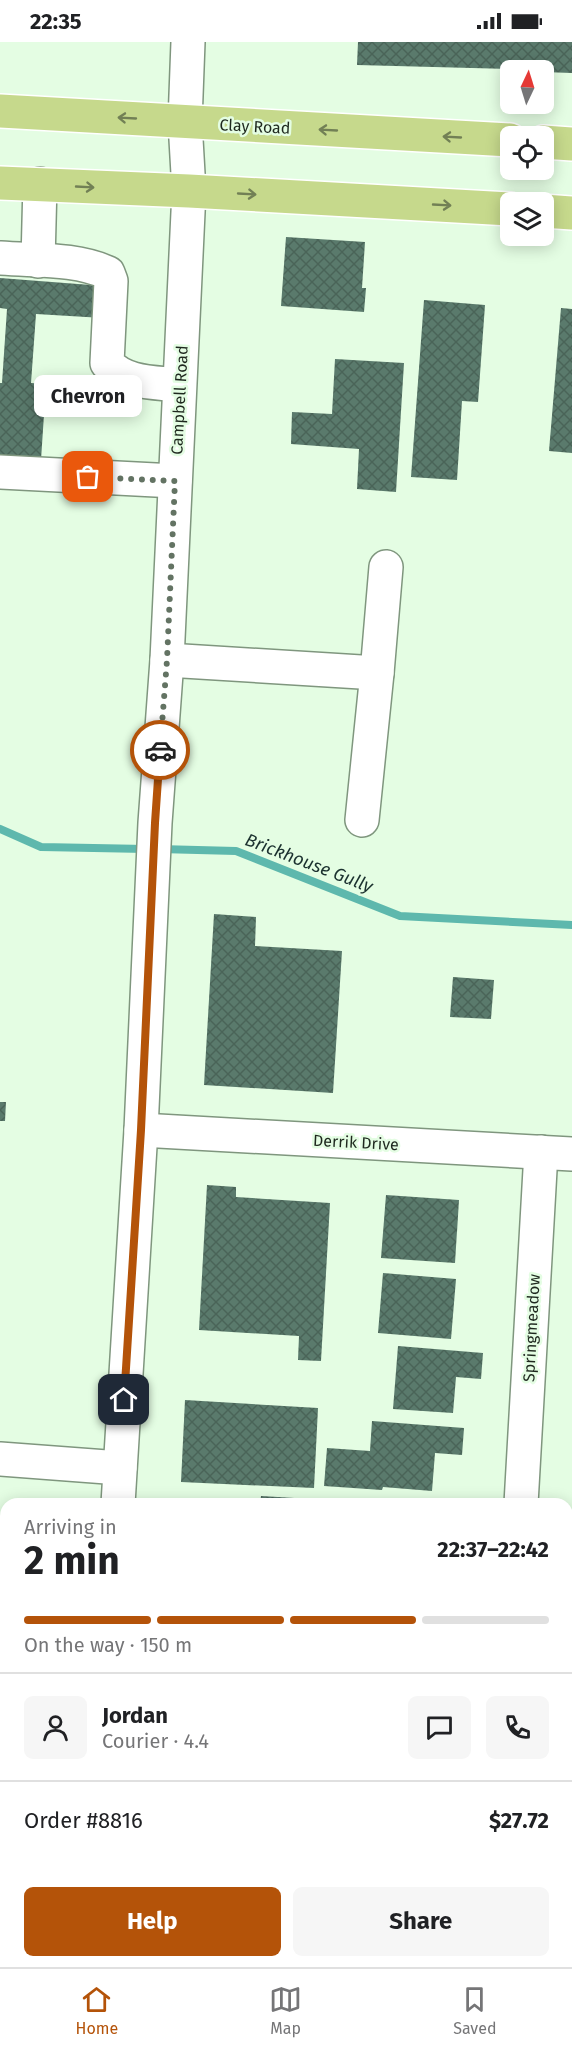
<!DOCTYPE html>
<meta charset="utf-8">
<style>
body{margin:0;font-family:"Fira Sans",sans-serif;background:#f6f6f6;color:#202124;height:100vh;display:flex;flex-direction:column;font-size:22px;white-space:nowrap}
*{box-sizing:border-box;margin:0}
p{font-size:20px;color:#757577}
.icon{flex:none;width:33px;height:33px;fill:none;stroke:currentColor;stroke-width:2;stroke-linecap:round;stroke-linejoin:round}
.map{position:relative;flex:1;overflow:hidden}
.side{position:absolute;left:0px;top:1456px;width:573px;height:470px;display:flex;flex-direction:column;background:#fff;border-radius:18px 18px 0 0;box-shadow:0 3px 15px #0003}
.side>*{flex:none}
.needle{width:39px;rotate:4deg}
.fabs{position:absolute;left:500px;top:18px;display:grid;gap:12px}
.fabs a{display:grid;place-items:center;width:54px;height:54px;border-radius:9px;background:#fff;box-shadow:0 3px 15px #0003;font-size:30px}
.pin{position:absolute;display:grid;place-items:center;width:51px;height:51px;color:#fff;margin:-26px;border-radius:12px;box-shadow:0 3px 9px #0006}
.courier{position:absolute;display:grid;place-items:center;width:60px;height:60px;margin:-30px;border:4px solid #b45309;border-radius:50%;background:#fff;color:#222;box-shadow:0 2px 8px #0007}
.bubble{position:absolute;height:42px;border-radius:9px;background:#fff;box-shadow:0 3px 15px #0003;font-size:20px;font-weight:700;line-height:42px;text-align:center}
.head em{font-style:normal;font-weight:700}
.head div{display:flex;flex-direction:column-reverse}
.head{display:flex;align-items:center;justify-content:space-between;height:102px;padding:0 24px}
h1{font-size:39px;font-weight:700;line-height:45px}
.bar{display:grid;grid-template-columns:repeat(4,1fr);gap:9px 6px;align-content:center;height:72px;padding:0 24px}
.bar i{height:8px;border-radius:4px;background:#e0e0e0}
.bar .selected{background:#b45309}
.bar p{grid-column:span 4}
.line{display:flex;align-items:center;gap:15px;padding:0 24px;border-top:2px solid #e0e0e0}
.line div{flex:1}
.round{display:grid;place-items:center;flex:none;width:63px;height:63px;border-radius:9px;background:#f6f6f6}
.action{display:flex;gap:12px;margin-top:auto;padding:12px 24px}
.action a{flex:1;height:69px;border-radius:9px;background:#b45309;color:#fff;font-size:24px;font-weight:700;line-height:69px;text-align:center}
.action a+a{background:#f6f6f6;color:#202124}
.status{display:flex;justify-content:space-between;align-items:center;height:42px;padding:0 30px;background:#fff;direction:ltr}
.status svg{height:16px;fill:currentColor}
.tabs{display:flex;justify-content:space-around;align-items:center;height:84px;border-top:2px solid #e0e0e0;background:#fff;font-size:16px;color:#757577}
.tabs a{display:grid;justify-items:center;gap:3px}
.tabs .selected{color:#b45309}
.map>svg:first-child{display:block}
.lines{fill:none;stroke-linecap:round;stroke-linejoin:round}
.stream{stroke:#5eb8ad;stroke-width:8}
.building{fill:url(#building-cross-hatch)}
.minor-casing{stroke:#7f967e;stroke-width:36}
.major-casing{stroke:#fff;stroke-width:36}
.minor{stroke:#fff;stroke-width:33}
.major{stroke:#c6d98c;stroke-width:33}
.oneway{stroke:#728055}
.done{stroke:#637363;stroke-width:6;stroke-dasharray:0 10.8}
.route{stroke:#b45309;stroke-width:8}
.labels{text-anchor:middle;stroke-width:5;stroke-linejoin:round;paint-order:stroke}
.street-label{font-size:16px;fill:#1e281e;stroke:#e4fde3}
.water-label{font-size:18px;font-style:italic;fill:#1b312f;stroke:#e4fde3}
</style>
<div class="status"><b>22:35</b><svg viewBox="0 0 49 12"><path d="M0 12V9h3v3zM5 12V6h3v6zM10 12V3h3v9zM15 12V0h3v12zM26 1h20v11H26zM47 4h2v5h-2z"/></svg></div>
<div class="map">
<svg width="572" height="1925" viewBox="0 0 572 1925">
<defs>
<pattern id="building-cross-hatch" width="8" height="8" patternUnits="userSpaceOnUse" patternTransform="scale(1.5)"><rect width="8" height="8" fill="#5a7a6c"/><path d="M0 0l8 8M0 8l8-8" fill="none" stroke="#4a6458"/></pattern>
</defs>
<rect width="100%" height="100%" fill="#e4fde3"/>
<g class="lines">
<!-- stream -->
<g class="stream">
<path d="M0,787L41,805L146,807"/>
<path d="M159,807L236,809L400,874L572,883"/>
</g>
</g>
<!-- building -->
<g class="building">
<path d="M358,0H572V31L543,30V28L357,23Z"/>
<path d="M286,195L365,200L362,246H366L364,270L281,264Z"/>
<path d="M0,236L104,244L103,276L36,272L31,341L46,342L41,418L0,415V341H2L7,267L0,266Z"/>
<path d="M424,258L485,263L478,360L462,359L457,438L411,435Z"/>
<path d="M561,266L572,267V411L549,409Z"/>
<path d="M335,317L404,321L396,450L357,447L359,407L291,402L292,370L332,372Z"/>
<path d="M214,872L256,875L255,904L342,909L333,1051L204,1043Z"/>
<path d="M453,935L494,938L491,977L450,975Z"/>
<path d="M0,1060H6L5,1079H0Z"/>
<path d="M207,1143L236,1145V1155L330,1161L321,1319L298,1318L299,1294L199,1288Z"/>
<path d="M386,1153L459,1158L455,1221L381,1216Z"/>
<path d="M383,1231L456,1237L451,1297L378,1291Z"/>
<path d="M398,1304L483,1311L481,1337L456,1335L453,1371L393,1367Z"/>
<path d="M185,1358L318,1366L314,1446L181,1440Z"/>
<path d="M372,1379L464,1386L462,1413L435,1411L432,1449L383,1445L382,1448L324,1444L327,1406L370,1409Z"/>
<path d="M261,1454L311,1457V1462H260Z"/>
<path d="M0,1497L6,1498V1604H0Z"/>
<path d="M567,1604H572V1694L567,1693Z"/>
<path d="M567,1814H572V1875L567,1874Z"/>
</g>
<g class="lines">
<defs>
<g id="minor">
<path d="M0,216C36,219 75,216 108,231L111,239L107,321C125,342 154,340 179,343"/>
<path d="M38,219L40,142"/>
<path d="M0,430L175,439"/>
<path d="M167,618L377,631L386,525"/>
<path d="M362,778L377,631"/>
<path d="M141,1088L572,1112"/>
<path d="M0,1417L120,1426"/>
<path d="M118,1462L141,1088L155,781L167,618L189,149L185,80L188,0"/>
<path d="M521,1462L541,1110"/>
<path d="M567,1526H572"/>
<path d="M0,1645H6"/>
<path d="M0,1728H6"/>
<path d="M521,1920L526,1925"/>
<path d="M26,1925V1920"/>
<path d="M87,1925V1920"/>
</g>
<g id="major">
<path d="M0,69L510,98"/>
<path d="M543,100L572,102"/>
<path d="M0,141L189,149L510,167"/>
<path d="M543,169L572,171"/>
</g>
</defs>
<!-- minor casing -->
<use href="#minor" class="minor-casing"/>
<!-- major casing -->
<use href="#major" class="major-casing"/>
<!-- minor -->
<use href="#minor" class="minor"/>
<!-- major -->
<use href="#major" class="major"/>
</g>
<!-- one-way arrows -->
<defs><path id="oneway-shaft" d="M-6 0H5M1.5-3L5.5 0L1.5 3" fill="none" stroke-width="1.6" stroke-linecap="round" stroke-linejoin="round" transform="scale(1.5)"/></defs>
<g class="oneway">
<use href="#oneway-shaft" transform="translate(127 76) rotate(-177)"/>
<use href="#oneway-shaft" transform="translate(328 88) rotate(-177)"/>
<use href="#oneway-shaft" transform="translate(452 95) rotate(-177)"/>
<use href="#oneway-shaft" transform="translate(85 145) rotate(3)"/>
<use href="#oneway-shaft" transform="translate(247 152) rotate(3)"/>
<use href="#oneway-shaft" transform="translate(442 163) rotate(3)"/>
</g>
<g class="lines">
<!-- done -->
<path class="done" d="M88,435L175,439L167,618L160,708"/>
<!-- route -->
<path class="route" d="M124,1358L141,1088L155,781L160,708"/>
</g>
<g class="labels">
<!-- street labels -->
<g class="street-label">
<text transform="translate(255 84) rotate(3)" y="6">Clay Road</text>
<text transform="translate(179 358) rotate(-87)" y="6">Campbell Road</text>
<text transform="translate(356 1100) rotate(3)" y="6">Derrik Drive</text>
<text transform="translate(531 1286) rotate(-87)" y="6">Springmeadow</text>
</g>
<!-- water labels -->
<g class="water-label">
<text transform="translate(309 821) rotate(21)" y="6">Brickhouse Gully</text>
</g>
</g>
</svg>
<div class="fabs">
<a><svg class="needle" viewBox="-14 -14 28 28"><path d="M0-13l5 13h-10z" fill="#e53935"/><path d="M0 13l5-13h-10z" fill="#757577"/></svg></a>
<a><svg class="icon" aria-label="locate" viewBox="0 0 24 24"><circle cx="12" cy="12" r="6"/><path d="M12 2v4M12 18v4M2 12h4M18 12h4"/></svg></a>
<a><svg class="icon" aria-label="layers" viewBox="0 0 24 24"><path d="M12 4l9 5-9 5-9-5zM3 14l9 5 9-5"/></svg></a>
</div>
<div class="pin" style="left:88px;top:435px;background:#ea580c"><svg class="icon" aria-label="bag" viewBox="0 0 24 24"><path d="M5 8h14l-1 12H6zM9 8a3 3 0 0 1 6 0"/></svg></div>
<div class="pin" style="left:124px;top:1358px;background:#1f2937"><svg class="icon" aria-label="home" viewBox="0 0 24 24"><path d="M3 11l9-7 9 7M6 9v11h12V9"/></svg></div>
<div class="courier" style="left:160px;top:708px"><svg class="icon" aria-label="car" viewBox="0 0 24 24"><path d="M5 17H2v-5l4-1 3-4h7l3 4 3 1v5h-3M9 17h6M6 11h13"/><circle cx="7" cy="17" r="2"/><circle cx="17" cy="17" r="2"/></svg></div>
<div class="bubble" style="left:34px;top:333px;width:108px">Chevron</div>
<section class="side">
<div class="head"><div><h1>2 min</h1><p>Arriving in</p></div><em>22:37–22:42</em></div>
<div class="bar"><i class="selected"></i><i class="selected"></i><i class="selected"></i><i></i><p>On the way · 150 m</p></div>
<div class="line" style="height:108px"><a class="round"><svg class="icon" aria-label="person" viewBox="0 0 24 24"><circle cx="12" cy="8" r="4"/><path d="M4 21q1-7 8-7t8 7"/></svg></a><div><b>Jordan</b><p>Courier · 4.4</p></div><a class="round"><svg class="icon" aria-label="chat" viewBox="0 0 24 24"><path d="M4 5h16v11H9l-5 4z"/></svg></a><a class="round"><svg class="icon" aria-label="phone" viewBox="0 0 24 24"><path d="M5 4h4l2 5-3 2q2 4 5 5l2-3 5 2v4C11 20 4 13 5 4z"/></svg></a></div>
<div class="line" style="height:78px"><div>Order #8816</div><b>$27.72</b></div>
<div class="action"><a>Help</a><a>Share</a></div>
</section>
</div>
<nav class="tabs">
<a class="selected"><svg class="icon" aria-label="home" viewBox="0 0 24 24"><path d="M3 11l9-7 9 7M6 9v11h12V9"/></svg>Home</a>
<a><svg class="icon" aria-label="map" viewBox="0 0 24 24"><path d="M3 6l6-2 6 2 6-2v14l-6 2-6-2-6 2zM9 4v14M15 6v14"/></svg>Map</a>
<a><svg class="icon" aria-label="saved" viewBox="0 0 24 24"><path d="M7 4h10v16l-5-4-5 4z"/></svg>Saved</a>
</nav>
